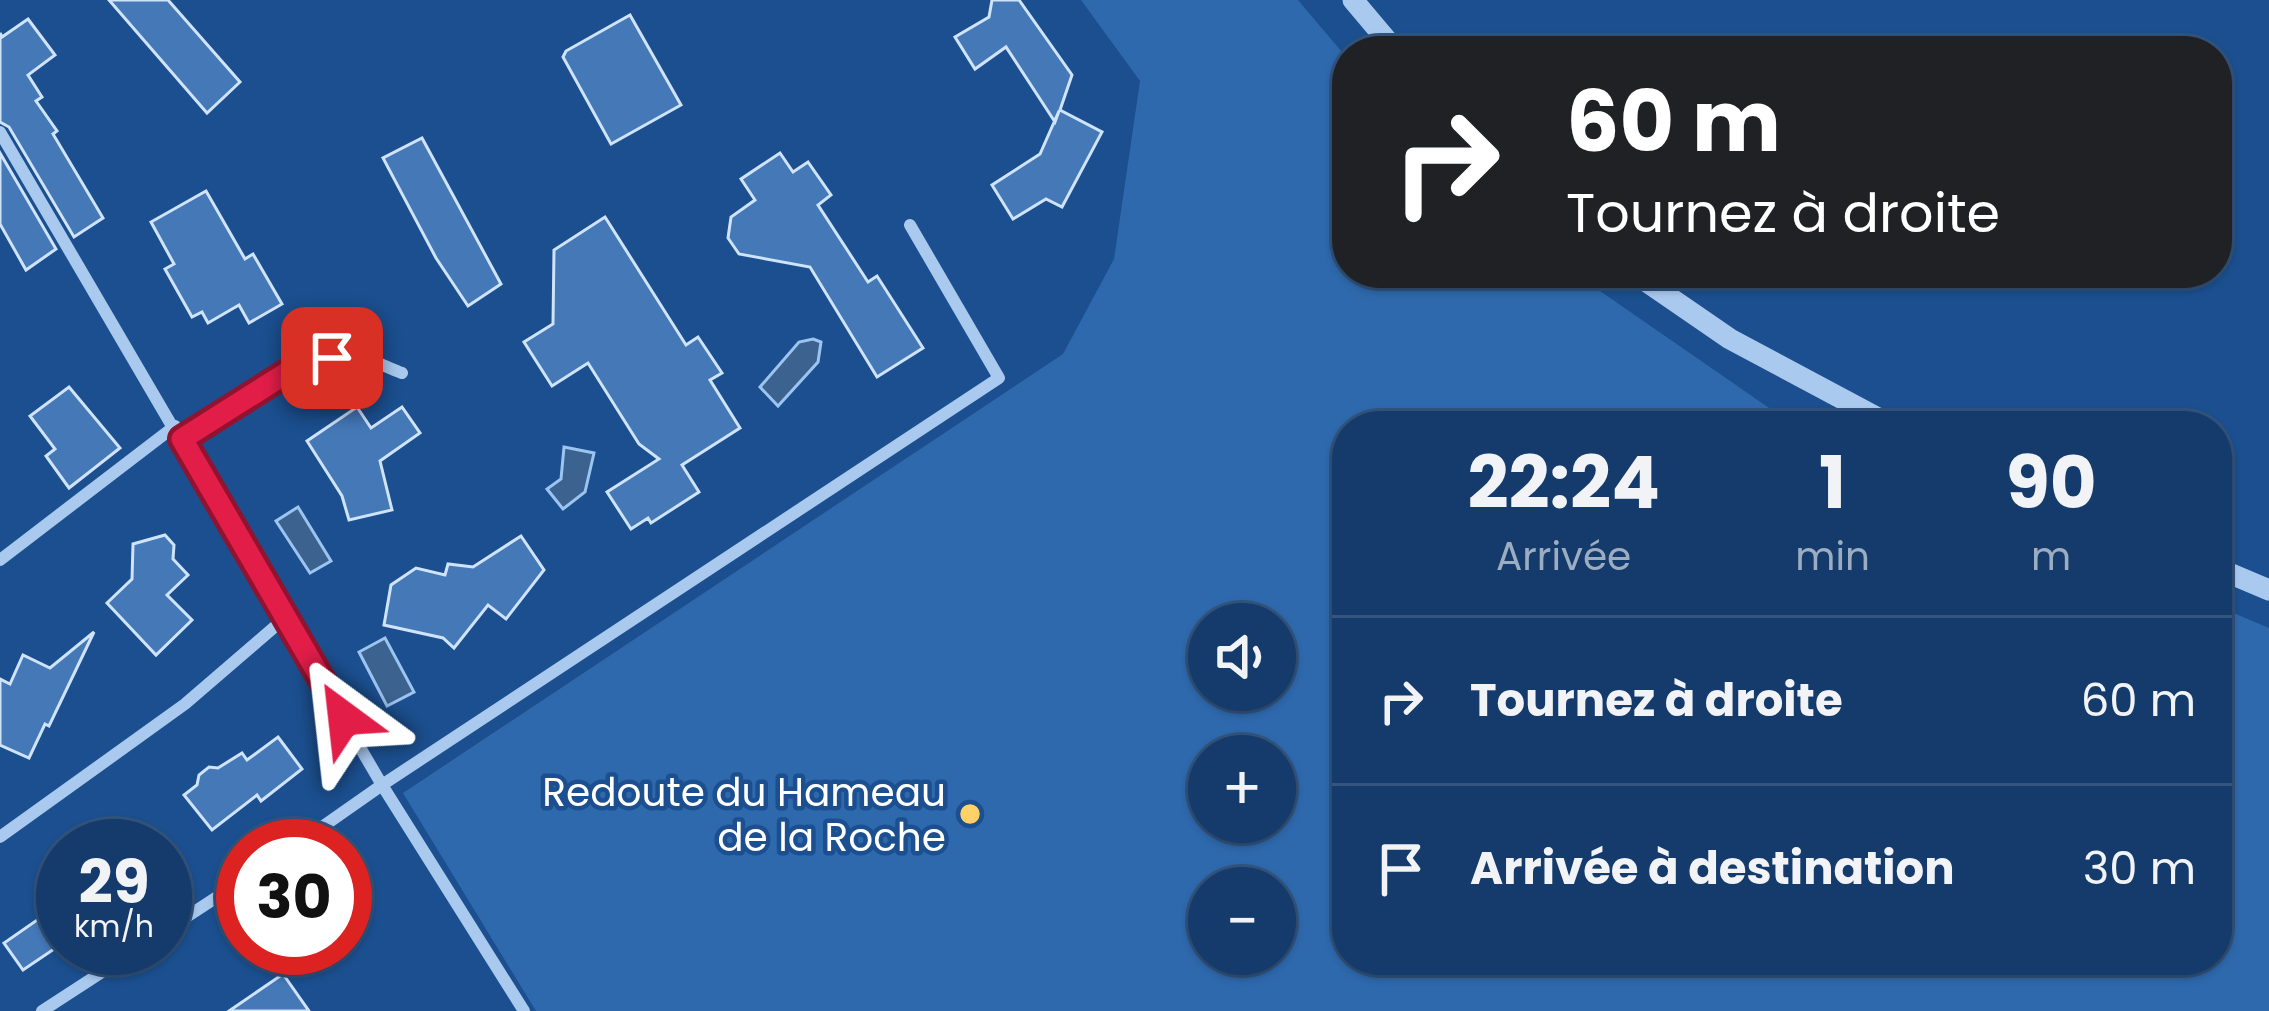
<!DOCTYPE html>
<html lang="fr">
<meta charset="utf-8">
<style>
body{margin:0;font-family:Poppins,sans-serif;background:#1d4271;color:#f1f3f6;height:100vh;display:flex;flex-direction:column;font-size:45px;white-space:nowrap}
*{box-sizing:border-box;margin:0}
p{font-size:39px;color:#9dadc1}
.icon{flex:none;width:66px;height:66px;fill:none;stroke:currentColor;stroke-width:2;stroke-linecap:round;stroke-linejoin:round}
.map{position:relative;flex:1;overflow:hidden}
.drawer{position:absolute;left:1332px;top:411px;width:900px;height:564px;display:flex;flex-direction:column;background:#143b6b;border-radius:48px;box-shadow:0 3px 9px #0004,0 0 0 3px #33557e}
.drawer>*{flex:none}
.banner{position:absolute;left:1332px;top:36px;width:900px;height:252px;border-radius:48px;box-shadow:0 3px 9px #0004,0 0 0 3px #33557e;background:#202124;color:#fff;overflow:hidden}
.buttons{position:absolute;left:1188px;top:603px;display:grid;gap:24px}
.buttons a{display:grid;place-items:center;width:108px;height:108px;border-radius:50%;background:#143b6b;box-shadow:0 3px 9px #0004,0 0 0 3px #33557e;font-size:60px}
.speed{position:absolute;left:36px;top:819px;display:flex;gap:24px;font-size:60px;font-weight:700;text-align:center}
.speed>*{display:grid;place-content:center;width:156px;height:156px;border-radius:50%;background:#143b6b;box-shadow:0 3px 9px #0004,0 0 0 3px #33557e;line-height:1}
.speed small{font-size:30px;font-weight:400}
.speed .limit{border:18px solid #d22;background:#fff;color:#111}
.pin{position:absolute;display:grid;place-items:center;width:102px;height:102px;color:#fff;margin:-51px;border-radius:24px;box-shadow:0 6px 18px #0006}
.me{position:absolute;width:132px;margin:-66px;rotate:330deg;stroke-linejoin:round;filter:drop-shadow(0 0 9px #0008)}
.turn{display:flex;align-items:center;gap:42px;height:252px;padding:0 36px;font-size:54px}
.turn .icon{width:156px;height:156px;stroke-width:2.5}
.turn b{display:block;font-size:84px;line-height:102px}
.eta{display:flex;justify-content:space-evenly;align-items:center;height:204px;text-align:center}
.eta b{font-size:72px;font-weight:700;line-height:84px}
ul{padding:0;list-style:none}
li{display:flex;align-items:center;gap:36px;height:168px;padding:0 36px;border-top:3px solid #33557e}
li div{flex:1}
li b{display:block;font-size:45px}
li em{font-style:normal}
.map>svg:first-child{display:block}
</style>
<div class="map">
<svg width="2269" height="1011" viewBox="0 0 2269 1011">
<rect width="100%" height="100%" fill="#1b4f8f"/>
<path fill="#2e69ad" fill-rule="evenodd" d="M 1081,0 L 1298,0 L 1347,58 L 1347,273 L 1574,273 L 1795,426 L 1347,426 L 1347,960 L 2217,960 L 2217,606 L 2269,628 L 2269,1011 L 536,1011 L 403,793 L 1063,354 L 1114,259 L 1140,81 ZM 1209,624 L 1275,624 L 1275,690 L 1209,690 ZM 1209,756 L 1275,756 L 1275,822 L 1209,822 ZM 1209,888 L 1275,888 L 1275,954 L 1209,954 Z"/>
<g fill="#3c6290" stroke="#9cc4f0" stroke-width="3">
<path d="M 813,339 L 821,342 L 818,362 L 778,406 L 760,387 L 799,342 Z"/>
<path d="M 564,447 L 594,453 L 585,492 L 563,509 L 547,489 L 561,479 Z"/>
<path d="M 298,507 L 331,561 L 310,573 L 276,521 Z"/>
<path d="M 385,638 L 414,692 L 387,706 L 359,652 Z"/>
</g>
<g fill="#4478b7" stroke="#cfe3fa" stroke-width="3">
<path d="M 109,0 L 168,0 L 240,82 L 207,113 Z"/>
<path d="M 992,0 L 1019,0 L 1072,75 L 1060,110 L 1102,132 L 1062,207 L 1046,199 L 1013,219 L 992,185 L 1040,154 L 1059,111 L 1055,122 L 1006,47 L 975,69 L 955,37 L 989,17 Z"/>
<path d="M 630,15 L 681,105 L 611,144 L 563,57 L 566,51 Z"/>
<path d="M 28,19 L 55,55 L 28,75 L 42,97 L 36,101 L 57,131 L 53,134 L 103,218 L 74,237 L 9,127 L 0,122 L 0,33 L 2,37 Z"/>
<path d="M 422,138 L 501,284 L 468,306 L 436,258 L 383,158 Z"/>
<path d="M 0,153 L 56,249 L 26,270 L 0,224 Z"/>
<path d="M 780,153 L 793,172 L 808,162 L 831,195 L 818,205 L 868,282 L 877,276 L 923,348 L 877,377 L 810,267 L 739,254 L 728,238 L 731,217 L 755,200 L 741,179 Z"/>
<path d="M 206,191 L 245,259 L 253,254 L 282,304 L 249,323 L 239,305 L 208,323 L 202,312 L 192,317 L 165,269 L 174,264 L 151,222 Z"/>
<path d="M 605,217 L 686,345 L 698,337 L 722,373 L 710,380 L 740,428 L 682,465 L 699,492 L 651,523 L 648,518 L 631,529 L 607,492 L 659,459 L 639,444 L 588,363 L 552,386 L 524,342 L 553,324 L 554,250 Z"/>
<path d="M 69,387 L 120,448 L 69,488 L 46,456 L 55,449 L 30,416 Z"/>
<path d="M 357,407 L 371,428 L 402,407 L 420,433 L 380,461 L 392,510 L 349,520 L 342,496 L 307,441 Z"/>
<path d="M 165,535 L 174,545 L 173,559 L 188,575 L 167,595 L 192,620 L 156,655 L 107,603 L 132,579 L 133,544 Z"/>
<path d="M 521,536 L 544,570 L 506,619 L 488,605 L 454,648 L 443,638 L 384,625 L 391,585 L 416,568 L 445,575 L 448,564 L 473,567 Z"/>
<path d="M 94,632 L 49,726 L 45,724 L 29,758 L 0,745 L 0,679 L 10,684 L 23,655 L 50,668 Z"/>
<path d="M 278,737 L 302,769 L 261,801 L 257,795 L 212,830 L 184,795 L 197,785 L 199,775 L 209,767 L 218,768 L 242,753 L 247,760 Z"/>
<path d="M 63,902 L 63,943 L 23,970 L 4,943 Z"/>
<path d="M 283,974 L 309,1011 L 229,1011 Z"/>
</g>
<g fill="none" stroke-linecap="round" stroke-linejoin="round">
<g stroke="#a9c9ee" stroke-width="12">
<path d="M 0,132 L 382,785 L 295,846"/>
<path d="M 182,439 C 236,405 298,347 367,360 C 378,362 391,369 402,373"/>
<path d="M 0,560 L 175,426"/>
<path d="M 0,837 L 185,704 L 286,617"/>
<path d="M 165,931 L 243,880"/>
<path d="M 42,1011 L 139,948"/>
<path d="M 524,1011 L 382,785 L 999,378 L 910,225"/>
</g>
<g stroke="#a9c9ee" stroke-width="21">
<path d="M 1353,0 L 1396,51"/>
<path d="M 1634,273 L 1730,339 L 1893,426"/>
<path d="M 2217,568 L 2269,590"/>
</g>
</g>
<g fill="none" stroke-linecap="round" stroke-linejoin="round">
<defs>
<path id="route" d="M 332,358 L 299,365 L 182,439 L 344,718"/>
</defs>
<use href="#route" stroke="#92132f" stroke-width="30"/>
<use href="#route" stroke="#e11d48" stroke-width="21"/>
</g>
<circle fill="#ffd166" stroke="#1b4f8f" stroke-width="4.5" cx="970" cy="814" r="12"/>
<g text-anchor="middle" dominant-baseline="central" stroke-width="9" stroke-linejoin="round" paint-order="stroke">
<g font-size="39" fill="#fff" stroke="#1b4f8f" text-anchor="end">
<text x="946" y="792">Redoute du Hameau<tspan x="946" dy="45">de la Roche</tspan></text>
</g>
</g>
</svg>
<div class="buttons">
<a><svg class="icon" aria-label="sound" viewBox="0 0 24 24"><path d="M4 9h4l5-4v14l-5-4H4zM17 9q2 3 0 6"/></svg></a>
<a>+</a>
<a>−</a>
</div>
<div class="speed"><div>29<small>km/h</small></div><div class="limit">30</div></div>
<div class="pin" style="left:332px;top:358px;background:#d93025"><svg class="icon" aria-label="arrive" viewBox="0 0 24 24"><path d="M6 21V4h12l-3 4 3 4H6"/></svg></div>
<svg class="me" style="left:344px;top:718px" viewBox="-20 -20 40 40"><path d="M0-17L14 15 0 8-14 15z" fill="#e11d48" stroke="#fff" stroke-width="4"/></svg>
<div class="banner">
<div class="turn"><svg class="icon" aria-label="right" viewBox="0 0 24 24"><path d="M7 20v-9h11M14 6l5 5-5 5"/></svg><div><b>60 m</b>Tournez à droite</div></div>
</div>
<section class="drawer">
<div class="eta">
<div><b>22:24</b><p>Arrivée</p></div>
<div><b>1</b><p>min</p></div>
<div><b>90</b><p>m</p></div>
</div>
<ul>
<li><svg class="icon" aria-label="right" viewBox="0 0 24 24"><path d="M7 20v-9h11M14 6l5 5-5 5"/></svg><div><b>Tournez à droite</b></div><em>60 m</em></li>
<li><svg class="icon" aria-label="arrive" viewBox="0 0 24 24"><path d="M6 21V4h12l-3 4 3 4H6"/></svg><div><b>Arrivée à destination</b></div><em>30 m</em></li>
</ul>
</section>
</div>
